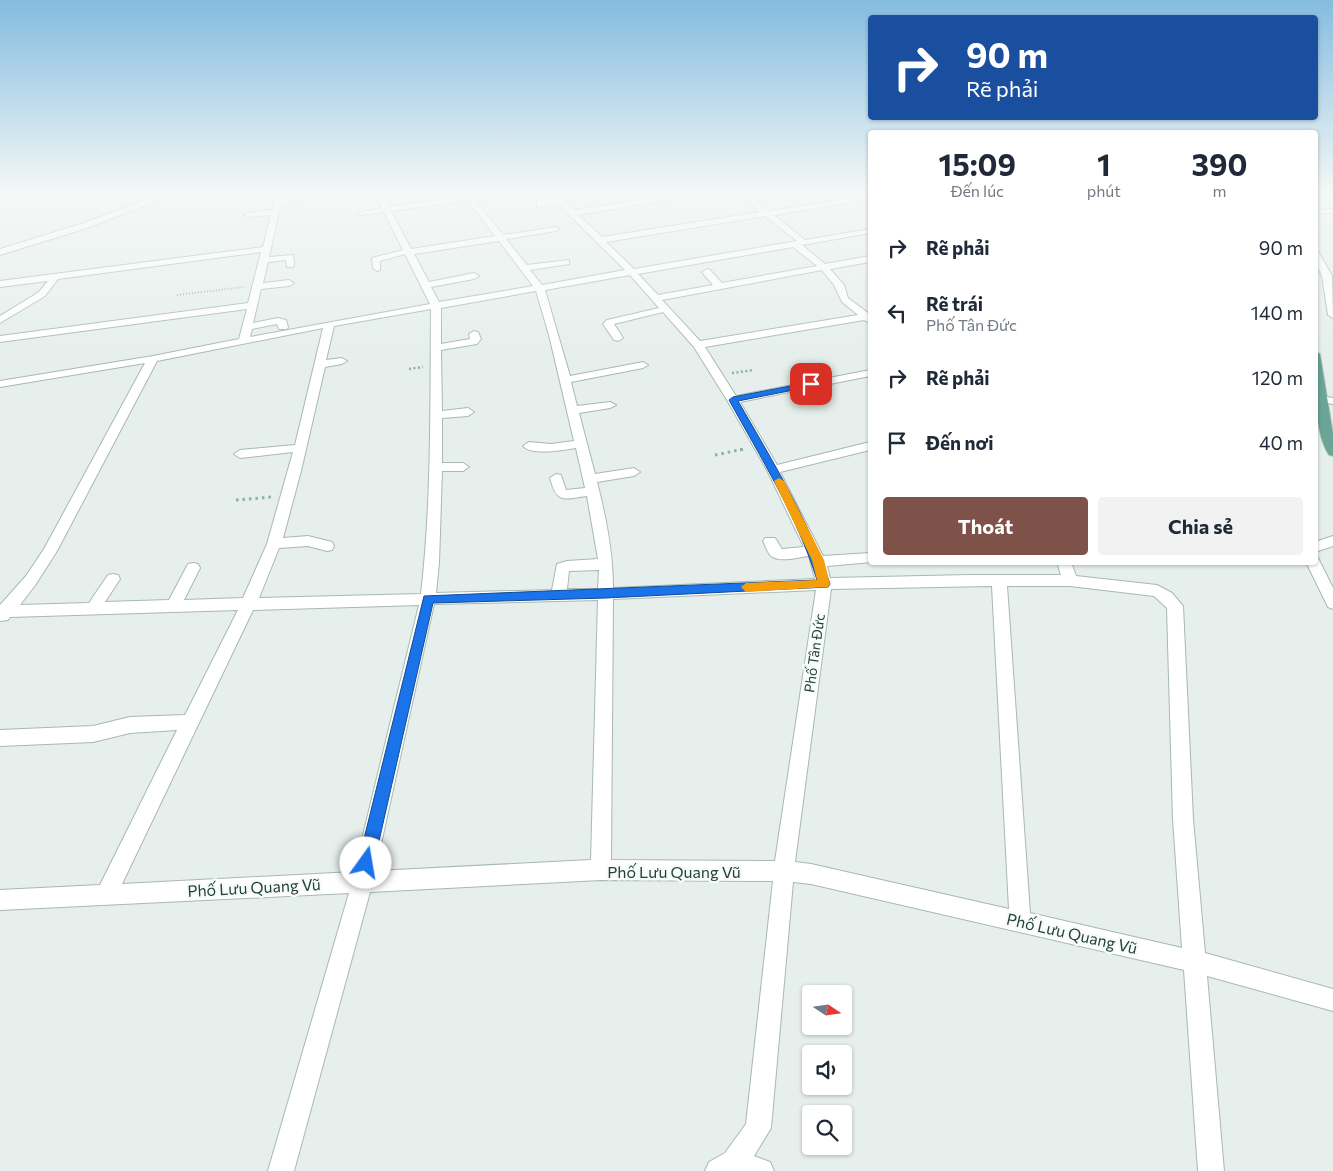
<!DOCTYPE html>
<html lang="vi">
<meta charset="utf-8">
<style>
body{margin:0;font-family:Commissioner,sans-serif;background:#f2f2f3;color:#1f2937;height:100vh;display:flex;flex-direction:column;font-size:19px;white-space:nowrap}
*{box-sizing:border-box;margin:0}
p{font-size:16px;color:#747a83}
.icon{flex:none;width:28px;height:28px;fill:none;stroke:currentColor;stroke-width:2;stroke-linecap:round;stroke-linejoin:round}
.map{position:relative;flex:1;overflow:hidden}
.sheet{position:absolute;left:868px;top:130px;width:450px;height:435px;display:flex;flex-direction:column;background:#fff;border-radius:5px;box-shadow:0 1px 4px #0004}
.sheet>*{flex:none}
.hud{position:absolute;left:868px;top:15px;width:450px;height:105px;border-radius:5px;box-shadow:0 1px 4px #0004;background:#1a4fa0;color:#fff;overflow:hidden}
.needle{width:32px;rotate:103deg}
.controls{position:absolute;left:802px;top:985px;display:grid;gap:10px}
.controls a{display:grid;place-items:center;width:50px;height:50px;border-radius:5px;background:#fff;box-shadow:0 1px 4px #0004;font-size:25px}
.pin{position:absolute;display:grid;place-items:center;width:42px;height:42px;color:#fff;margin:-21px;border-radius:10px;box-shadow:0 2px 8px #0006}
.me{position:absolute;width:55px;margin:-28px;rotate:13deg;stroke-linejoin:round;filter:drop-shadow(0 0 4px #0008)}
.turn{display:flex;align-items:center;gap:18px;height:105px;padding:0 15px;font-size:22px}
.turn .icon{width:65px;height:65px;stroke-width:2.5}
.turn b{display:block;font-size:35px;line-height:42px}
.eta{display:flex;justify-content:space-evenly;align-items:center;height:85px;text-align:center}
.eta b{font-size:30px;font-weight:700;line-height:35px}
.primary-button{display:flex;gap:10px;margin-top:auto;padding:10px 15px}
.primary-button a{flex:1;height:58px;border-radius:5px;background:#7f5249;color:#fff;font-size:20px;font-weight:700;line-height:58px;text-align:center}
.primary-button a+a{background:#f2f2f3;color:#1f2937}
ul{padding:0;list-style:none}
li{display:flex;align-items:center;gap:15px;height:65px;padding:0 15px}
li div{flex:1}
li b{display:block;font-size:19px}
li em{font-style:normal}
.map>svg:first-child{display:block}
</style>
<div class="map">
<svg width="1333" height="1171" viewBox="0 0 1333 1171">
<rect width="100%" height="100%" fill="#e6efeb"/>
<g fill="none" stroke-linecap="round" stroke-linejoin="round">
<defs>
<g id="minor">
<path d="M 164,193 L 176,193 L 90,227 L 0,255 L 0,249 L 84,223 Z"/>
<path d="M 276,193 L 284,193 L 282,199 L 297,198 L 301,200 L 281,204 L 269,257 L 293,255 L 294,265 L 293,267 L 287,267 L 286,260 L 268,262 L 263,283 L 289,280 L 294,283 L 289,286 L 261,289 L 253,323 L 278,318 L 286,320 L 288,327 L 287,329 L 279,329 L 277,324 L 252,329 L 250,337 L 430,304 L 405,254 L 380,261 L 380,270 L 377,271 L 373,268 L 372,258 L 403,250 L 384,212 L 362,215 L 358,213 L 382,208 L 374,193 L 382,193 L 389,207 L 488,193 L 510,193 L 475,200 L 503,235 L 556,227 L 560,229 L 556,231 L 506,239 L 527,265 L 569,260 L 569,264 L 530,270 L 542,285 L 625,270 L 557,203 L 537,208 L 537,201 L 553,199 L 548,193 L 557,193 L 574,210 L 688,193 L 708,193 L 578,215 L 602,237 L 760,212 L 737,193 L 746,193 L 769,211 L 870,195 L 870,199 L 774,215 L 805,240 L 870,229 L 870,233 L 802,245 L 825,264 L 870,256 L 870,262 L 830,269 L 844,285 L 848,298 L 868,313 L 870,313 L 870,323 L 864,320 L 705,347 L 736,396 L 870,370 L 870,376 L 740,402 L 777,465 L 870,442 L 870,450 L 780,472 L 823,556 L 870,553 L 870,562 L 872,562 L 827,566 L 830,578 L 970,575 L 1061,575 L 1057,562 L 1071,562 L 1076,576 L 1157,585 L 1172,593 L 1183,606 L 1193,819 L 1205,953 L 1333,989 L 1333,1011 L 1207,976 L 1224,1171 L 1198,1171 L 1184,970 L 811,884 L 793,882 L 771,1128 L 754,1156 L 770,1162 L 774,1171 L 705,1171 L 709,1162 L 725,1153 L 746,1124 L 773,881 L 601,880 L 370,892 L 294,1171 L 268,1171 L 349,893 L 0,910 L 0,890 L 100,885 L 177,730 L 130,733 L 93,742 L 0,746 L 0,730 L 93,726 L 130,717 L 185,715 L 238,610 L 10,617 L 8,620 L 0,621 L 0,605 L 26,576 L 44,549 L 145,363 L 0,387 L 0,381 L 153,356 L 239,339 L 247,309 L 0,342 L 0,336 L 248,303 L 261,252 L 58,279 L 45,296 L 0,323 L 0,316 L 39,292 L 48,281 L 0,287 L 0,281 L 263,247 L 271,215 L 248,217 L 244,215 L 248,213 L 272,210 ZM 468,201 L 495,236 L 411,249 L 391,211 ZM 765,216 L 797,241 L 634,269 L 606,242 ZM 499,241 L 533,286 L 439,302 L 431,287 L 474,279 L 479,276 L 474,273 L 429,282 L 414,254 ZM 793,247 L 817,266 L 722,283 L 710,270 L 707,269 L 702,272 L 713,285 L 658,295 L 638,274 ZM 822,270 L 834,285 L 842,302 L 858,315 L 700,341 L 662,300 ZM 630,275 L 659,308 L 607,320 L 603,324 L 614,340 L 618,341 L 623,338 L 614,324 L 663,312 L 694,347 L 727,400 L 767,470 L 804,547 L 782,549 L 775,538 L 765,538 L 763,541 C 765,545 768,553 771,556 C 780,563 798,557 809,556 L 815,579 L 613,588 C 613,552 606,517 597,482 L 634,476 L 640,472 L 634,468 L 595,474 L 579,413 L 610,408 L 616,405 L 610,402 L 577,406 L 571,382 L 643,368 L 648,365 L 643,362 L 570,376 L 545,290 ZM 536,291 L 549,335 L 574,441 L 551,444 L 529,442 L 523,446 C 532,456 563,450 576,448 L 585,488 L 566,490 L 561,475 L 556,474 L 550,478 C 557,504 563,499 587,496 L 598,559 L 567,561 L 557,564 L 552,590 L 436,593 L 439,563 L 442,471 L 463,471 L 469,467 L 463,463 L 442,463 L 442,418 L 468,416 L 474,412 L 468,408 L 442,411 L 441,350 L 477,344 L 481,339 L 478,332 L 474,331 L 469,334 L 470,339 L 441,344 L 441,308 ZM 431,309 C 430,404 432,499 421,594 L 259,598 L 279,548 L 308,546 L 327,551 L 332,550 L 334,546 L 332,542 L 308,536 L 283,538 L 301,471 L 325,367 L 342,364 L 347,361 L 342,358 L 326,360 L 334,326 ZM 323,328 L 295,445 L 240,450 L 234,454 L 240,458 L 293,452 L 267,544 L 243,598 L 184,600 L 200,568 L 198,564 L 193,563 L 188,564 L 169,600 L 105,602 L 120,579 L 118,575 L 113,574 L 108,575 L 89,603 L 20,605 L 36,584 L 57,551 L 157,361 ZM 599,570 L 598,589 L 567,589 L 569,571 ZM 992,586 L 1009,909 L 811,864 L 795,862 L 831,589 ZM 1007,586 L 1070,586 L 1154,596 L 1167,608 L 1173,819 L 1182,948 L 1030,913 ZM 816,590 L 775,861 L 611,860 L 613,599 ZM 598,600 L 591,860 L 375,871 L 434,604 ZM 419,605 L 354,872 L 122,884 L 253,610 Z"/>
<path d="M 1333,209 L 1333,213 L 1315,214 L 1315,210 Z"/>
<path d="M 1315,250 L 1319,253 L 1332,276 L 1333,318 L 1328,315 L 1322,276 L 1315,261 Z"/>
<path d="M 1322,396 L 1333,398 L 1333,404 L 1318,401 L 1316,399 L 1318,397 Z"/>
<path d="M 1333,536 L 1333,546 L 1315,552 L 1315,542 Z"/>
<path d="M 1315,557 L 1318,558 L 1333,588 L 1333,609 L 1328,607 L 1306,562 L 1315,562 Z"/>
</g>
<path id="major" d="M 1315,351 L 1320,354 L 1333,434 L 1333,456 L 1329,455 C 1313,431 1315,379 1315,351 Z"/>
</defs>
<use href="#minor" stroke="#a8b8b2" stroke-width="2"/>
<use href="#major" stroke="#c2cac8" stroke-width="2"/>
<path stroke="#86b3a5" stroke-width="2" stroke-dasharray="1 2" stroke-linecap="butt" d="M 177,295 L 243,287"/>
<g stroke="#86b3a5" stroke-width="2.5" stroke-dasharray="2 2.5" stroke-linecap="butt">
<path d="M 409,369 L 423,367"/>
<path d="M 732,373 L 754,370"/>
<path d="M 740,450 L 744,449"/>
</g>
<g stroke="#86b3a5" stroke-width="3" stroke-dasharray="2.5 4" stroke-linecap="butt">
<path d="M 715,455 L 744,449"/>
<path d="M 236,500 L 272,497"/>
</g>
<use href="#minor" fill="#fff" fill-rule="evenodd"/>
<use href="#major" fill="#6aa596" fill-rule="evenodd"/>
</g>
<linearGradient id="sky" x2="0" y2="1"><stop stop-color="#84bce0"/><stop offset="0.54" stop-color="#f4f8f6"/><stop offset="1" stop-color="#f4f8f6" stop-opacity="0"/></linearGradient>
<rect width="1333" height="357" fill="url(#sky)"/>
<path fill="#1a73e8" stroke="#114b97" d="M 811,382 L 815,384 L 814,386 L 738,401 C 772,460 808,519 830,584 L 828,587 L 606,598 L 433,603 L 374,863 L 371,868 L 366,871 L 361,868 L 358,863 L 424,596 L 817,580 C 797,516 761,458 729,400 L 733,397 Z"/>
<path fill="#f59e0b" d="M 779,478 L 784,481 L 824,560 L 830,584 L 828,587 L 746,592 L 741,587 L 746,583 L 817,580 L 812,560 L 774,481 Z"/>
<g text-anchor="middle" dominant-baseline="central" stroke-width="5" stroke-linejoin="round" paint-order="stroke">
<g font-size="14" fill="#24423a" stroke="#f7fbf9">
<text transform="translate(814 653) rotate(-82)">Phố Tân Đức</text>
</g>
<g font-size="16" fill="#24423a" stroke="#f7fbf9">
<text x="674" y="871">Phố Lưu Quang Vũ</text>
<text transform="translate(254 887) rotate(-3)">Phố Lưu Quang Vũ</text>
<text transform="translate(1072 933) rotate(13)">Phố Lưu Quang Vũ</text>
</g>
</g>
</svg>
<div class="controls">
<a><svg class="needle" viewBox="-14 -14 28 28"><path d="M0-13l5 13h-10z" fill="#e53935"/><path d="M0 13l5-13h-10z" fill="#747a83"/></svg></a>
<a><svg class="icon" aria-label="sound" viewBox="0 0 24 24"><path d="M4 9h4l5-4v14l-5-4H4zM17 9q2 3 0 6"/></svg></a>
<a><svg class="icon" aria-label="search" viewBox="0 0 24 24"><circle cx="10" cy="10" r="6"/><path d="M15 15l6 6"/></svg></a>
</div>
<div class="pin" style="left:811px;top:384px;background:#d93025"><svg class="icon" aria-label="arrive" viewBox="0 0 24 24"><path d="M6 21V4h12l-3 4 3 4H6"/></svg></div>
<svg class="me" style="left:366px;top:863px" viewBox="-20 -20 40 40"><circle r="19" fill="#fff"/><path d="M0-13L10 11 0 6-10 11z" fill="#1a73e8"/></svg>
<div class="hud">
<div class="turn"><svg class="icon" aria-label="right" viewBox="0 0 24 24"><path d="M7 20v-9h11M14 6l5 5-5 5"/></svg><div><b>90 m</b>Rẽ phải</div></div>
</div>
<section class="sheet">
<div class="eta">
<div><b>15:09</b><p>Đến lúc</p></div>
<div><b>1</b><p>phút</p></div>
<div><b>390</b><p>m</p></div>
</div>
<ul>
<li><svg class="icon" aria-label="right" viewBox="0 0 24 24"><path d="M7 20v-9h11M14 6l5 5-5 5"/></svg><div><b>Rẽ phải</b></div><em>90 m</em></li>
<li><svg class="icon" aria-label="left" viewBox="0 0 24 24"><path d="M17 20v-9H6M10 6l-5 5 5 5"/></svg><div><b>Rẽ trái</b><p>Phố Tân Đức</p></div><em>140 m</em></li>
<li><svg class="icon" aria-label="right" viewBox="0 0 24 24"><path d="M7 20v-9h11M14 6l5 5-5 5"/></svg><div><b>Rẽ phải</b></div><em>120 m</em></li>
<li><svg class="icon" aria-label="arrive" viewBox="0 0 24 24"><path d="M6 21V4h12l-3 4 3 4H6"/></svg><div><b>Đến nơi</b></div><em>40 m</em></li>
</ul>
<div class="primary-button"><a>Thoát</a><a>Chia sẻ</a></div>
</section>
</div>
